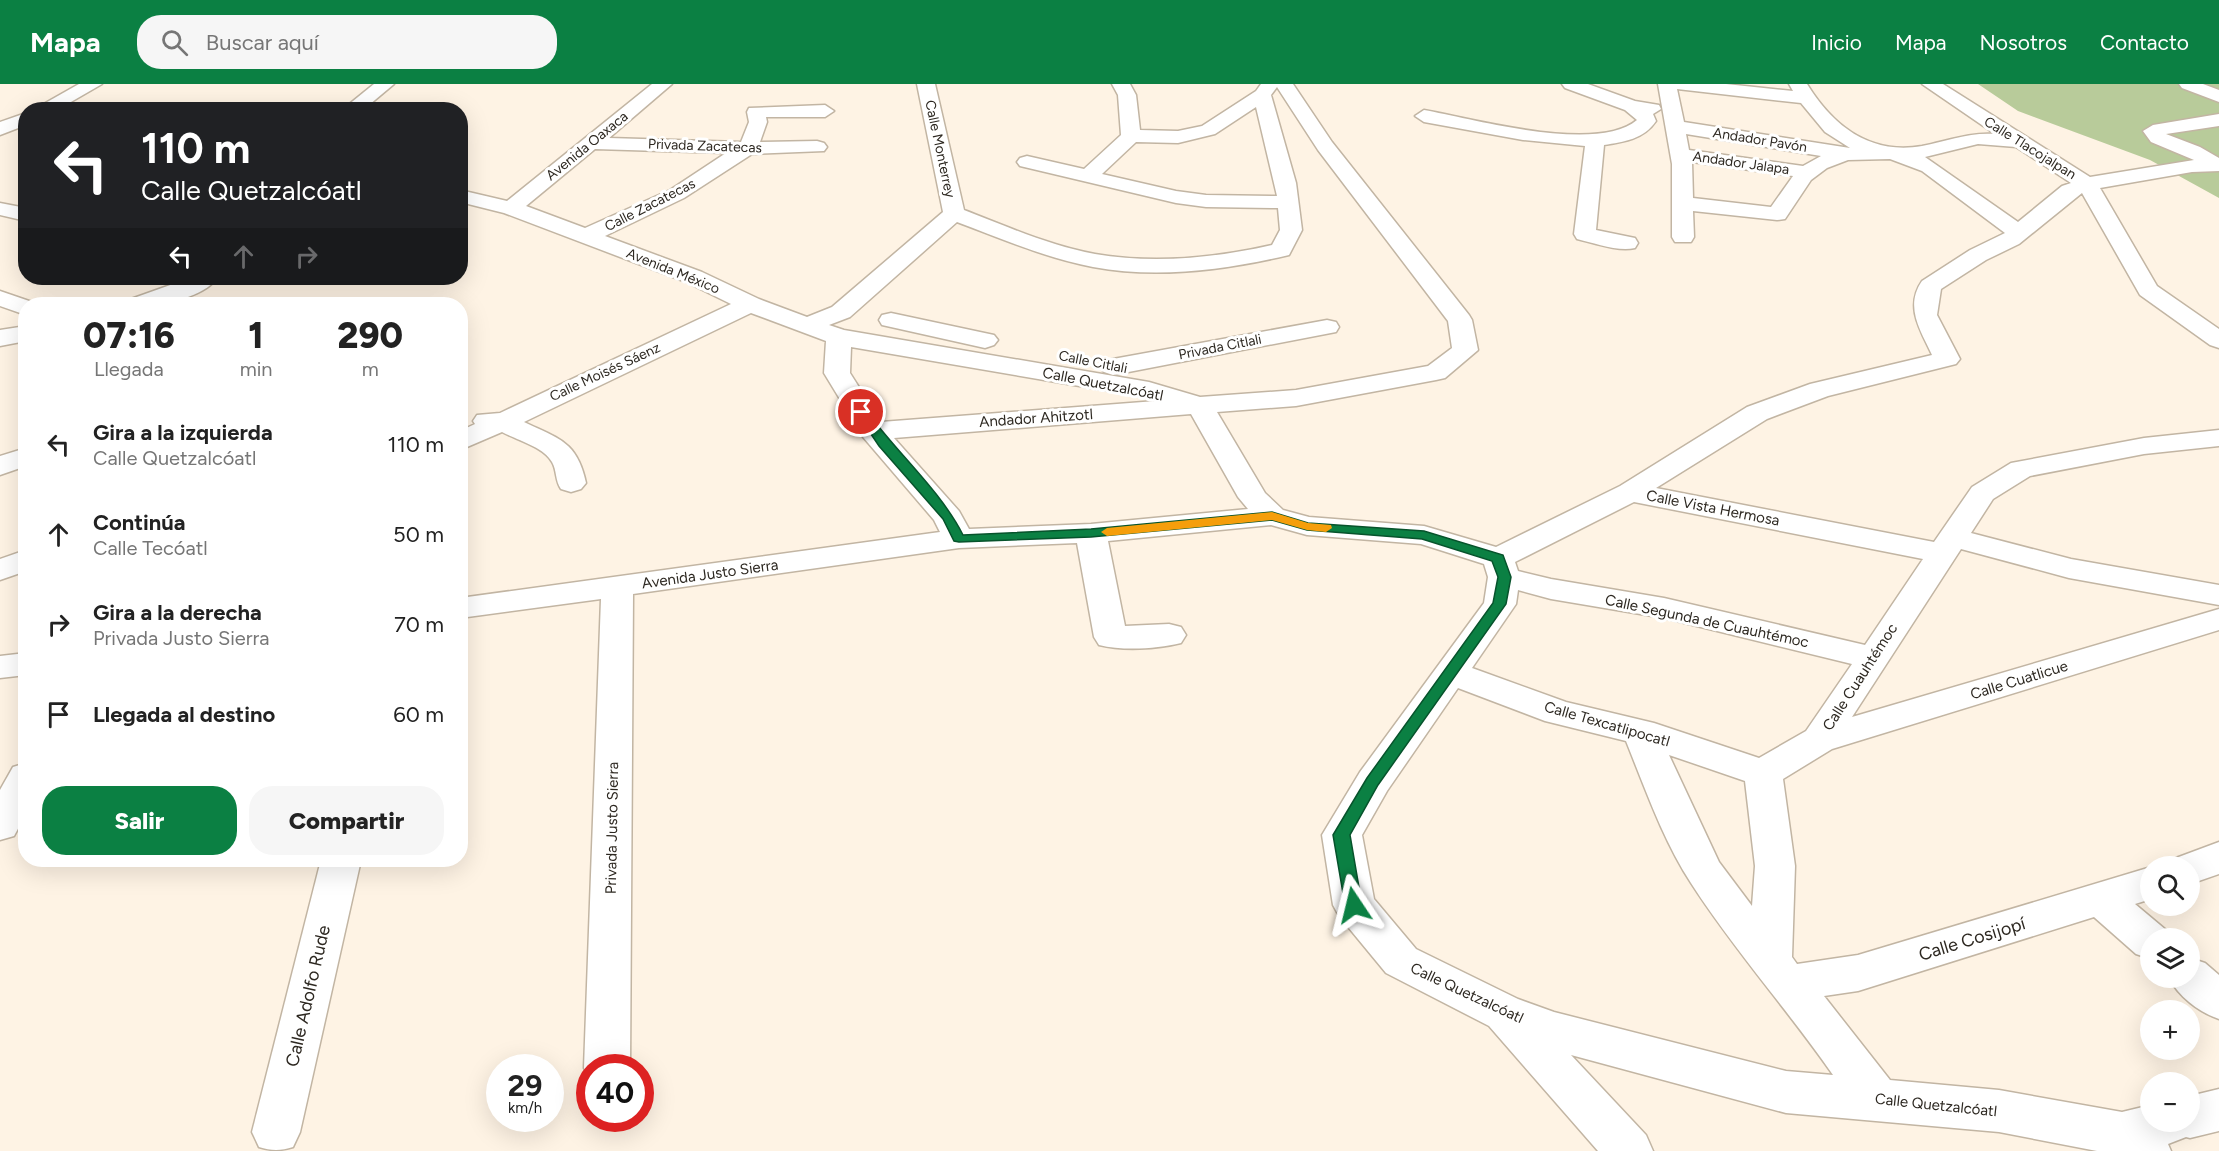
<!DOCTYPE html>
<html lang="es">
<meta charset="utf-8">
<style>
body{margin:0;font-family:Figtree,sans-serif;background:#f6f6f6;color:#222;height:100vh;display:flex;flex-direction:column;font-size:22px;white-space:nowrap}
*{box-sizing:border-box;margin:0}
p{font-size:20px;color:#767676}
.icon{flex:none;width:33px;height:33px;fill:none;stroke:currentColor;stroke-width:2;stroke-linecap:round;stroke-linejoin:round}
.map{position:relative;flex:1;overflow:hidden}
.side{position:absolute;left:18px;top:213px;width:450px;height:570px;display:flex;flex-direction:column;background:#fff;border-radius:24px;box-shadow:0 6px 24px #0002}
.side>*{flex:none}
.top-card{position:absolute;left:18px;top:18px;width:450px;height:183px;border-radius:24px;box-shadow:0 6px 24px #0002;background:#202124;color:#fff;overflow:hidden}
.controls{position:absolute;left:2140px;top:772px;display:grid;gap:12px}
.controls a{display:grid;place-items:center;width:60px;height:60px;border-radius:50%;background:#fff;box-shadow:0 6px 24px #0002;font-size:30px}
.speed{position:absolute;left:486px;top:970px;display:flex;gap:12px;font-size:30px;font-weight:700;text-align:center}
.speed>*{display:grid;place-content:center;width:78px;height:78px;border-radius:50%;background:#fff;box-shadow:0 6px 24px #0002;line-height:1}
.speed small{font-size:15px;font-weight:400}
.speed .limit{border:9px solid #d22;background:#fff;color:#111}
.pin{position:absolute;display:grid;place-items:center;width:51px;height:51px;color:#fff;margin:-26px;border:3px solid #fff;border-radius:50%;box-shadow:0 2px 6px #0007}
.me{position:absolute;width:66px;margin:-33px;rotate:350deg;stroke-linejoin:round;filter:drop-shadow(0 0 4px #0008)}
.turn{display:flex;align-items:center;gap:21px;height:126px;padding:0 24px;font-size:27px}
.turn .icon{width:78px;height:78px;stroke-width:2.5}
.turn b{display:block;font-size:42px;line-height:51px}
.lanes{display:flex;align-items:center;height:57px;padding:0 24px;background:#0003;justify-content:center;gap:30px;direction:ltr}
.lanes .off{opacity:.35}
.eta{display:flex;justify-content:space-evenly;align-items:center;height:102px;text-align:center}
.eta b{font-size:36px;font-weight:800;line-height:42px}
.primary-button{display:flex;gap:12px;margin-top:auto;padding:12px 24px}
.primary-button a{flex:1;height:69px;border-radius:24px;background:#0b8043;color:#fff;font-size:24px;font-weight:800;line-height:69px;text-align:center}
.primary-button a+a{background:#f6f6f6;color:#222}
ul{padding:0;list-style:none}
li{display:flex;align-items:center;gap:18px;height:90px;padding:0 24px}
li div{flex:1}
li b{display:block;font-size:22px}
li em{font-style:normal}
header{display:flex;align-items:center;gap:36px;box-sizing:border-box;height:84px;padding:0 30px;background:#0b8043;color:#fff}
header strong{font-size:28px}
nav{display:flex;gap:33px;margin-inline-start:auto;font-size:21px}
.search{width:420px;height:54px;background:#f6f6f6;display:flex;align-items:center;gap:15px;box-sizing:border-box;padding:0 21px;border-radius:24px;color:#767676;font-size:22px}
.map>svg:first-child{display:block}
</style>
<header>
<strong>Mapa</strong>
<div class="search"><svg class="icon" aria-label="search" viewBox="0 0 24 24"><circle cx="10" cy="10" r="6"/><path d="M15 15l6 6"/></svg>Buscar aquí</div>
<nav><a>Inicio</a><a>Mapa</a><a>Nosotros</a><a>Contacto</a></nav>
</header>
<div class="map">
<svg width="2219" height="1067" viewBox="0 0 2219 1067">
<rect width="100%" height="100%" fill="#fef3e4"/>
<path fill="#b8cb9a" d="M 1978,0 L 2219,0 L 2219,114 L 2150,76 L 2018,27 Z"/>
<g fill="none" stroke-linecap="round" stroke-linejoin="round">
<defs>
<g id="minor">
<path d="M 79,0 L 102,0 L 57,26 L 33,26 Z"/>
<path d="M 374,0 L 394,0 L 363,26 L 342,26 Z"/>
<path d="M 652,0 L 672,0 L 609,54 L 741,58 L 749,38 L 747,28 L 749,24 L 825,21 L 834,27 L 825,33 L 766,33 L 767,38 L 760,58 L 817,57 L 824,59 L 827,63 L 824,67 L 752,70 L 684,114 L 605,152 L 702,188 L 759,215 L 807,233 L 832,223 L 943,128 L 917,0 L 935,0 L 964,126 C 1006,142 1050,162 1095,170 C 1153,180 1215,174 1272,161 L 1280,146 L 1278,124 L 1206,123 L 1176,119 L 1020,82 L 1017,78 L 1020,74 L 1027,72 L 1084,85 L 1121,51 L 1118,11 L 1112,0 L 1130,0 L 1136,11 L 1140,46 L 1178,47 L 1202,42 L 1256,7 L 1261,0 L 1293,0 L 1332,58 L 1469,231 L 1472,236 L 1478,266 L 1445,294 L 1436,296 L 1296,322 L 1217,328 L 1265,409 L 1283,426 L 1309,433 L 1424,442 L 1496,463 L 1620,402 L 1747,323 L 1810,300 L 1932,271 C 1921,247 1904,223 1922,197 L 1970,166 L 2005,149 L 1922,87 L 1890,75 L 1848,76 L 1827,84 L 1811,96 L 1785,135 L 1777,136 L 1693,127 L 1694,153 L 1691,158 L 1675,158 L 1672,153 L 1672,80 L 1658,0 L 1726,0 L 1793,7 L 1789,0 L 1807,0 C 1833,42 1870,71 1922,62 C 1947,57 1970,48 1995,50 L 1922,0 L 1943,0 L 2090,93 L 2194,76 L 2151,58 L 2143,47 L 2153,41 L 2219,30 L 2219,42 L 2166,50 L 2200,63 L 2219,74 L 2219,87 L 2192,88 L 2100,104 L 2157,202 L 2219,245 L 2219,264 L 2210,261 L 2140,211 L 2082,109 L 2019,160 L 1986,176 L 1941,205 L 1937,231 L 1960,275 L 1956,280 L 1828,312 L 1767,335 L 1656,404 L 1934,458 L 1972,403 L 2011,379 L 2144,354 L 2219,346 L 2219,362 L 2144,370 L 2030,392 L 1993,415 L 1971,449 L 2071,475 L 2219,501 L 2219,521 L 2069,494 L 1961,465 L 1852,633 L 2219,525 L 2219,546 L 1832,665 L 1783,695 L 1795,782 L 1792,873 L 1797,880 L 1858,871 L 2151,783 L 2151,815 L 2135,820 L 2166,846 L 2171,855 L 2151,855 L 2151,875 L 2136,870 L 2094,833 L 1858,907 L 1824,912 L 1890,996 L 1999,1006 L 2122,1028 L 2151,1021 L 2151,1038 L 2190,1038 L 2190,1012 L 2219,1005 L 2219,1047 L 2190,1054 L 2186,1053 L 2168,1060 L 2171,1067 L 2097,1067 L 1999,1048 L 1786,1029 L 1571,971 L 1646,1051 L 1653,1067 L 1598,1067 L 1489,942 L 1386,889 L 1339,832 L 1333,821 L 1322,751 L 1360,688 L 1484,519 L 1488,493 L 1484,480 L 1421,460 L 1307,451 L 1271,441 L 1108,457 L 1125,542 L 1169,540 L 1181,543 L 1186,551 L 1181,559 C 1157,565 1123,567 1099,561 L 1094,553 L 1077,459 L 959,464 L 633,510 L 630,984 L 590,984 L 590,995 L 584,984 L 601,515 L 460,534 L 460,514 L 940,448 L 934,436 L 863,353 L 824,289 L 826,257 L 751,229 L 524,338 C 559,355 577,357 586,399 L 581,405 L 571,408 L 561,405 C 555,397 557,386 552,378 C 544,363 517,356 502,348 L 460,366 L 460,347 L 475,340 L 473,337 L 477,331 L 500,329 L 731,220 L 686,198 L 504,129 L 460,118 L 460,106 L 507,117 ZM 1277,3 L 1318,66 L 1448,237 L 1452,264 L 1428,282 L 1296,306 L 1200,313 L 1149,298 L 844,246 L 829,241 L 850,233 L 957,138 C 1002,155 1046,174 1093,183 C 1157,195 1226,186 1289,171 L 1302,146 L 1296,99 L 1271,11 ZM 1677,5 L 1801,19 L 1825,48 L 1850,64 L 1684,38 ZM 1256,23 L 1277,112 L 1206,111 L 1176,107 L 1102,90 L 1136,58 L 1178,59 L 1215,50 ZM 1686,50 L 1821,72 L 1803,82 L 1689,66 ZM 1978,60 L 2016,63 L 2071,99 L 2062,102 L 2018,138 L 1925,73 ZM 595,65 L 726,69 L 670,106 L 585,144 L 526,122 ZM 1692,78 L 1793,92 L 1771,123 L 1693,114 ZM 851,263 L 1144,313 L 1156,317 L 881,338 L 850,289 ZM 1191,330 L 1238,413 L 1248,425 L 1091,440 L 969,445 L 959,427 L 894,354 ZM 1634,418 L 1923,475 L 1865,561 L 1664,514 L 1551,495 L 1518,487 L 1515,478 ZM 1518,506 L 1551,515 L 1664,534 L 1852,580 L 1806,647 L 1759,674 L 1654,639 L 1566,618 L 1472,584 L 1516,520 ZM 1458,604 L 1545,637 L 1626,657 C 1645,704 1663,756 1691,799 C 1734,866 1788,926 1833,991 L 1786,987 L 1554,928 L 1518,915 L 1416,865 L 1374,815 L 1362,751 L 1387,707 ZM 1669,671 L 1745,697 L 1755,782 L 1752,822 L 1719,778 Z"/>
<path d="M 1562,0 L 1588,0 L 1635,17 L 1659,21 L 1661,25 L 1653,30 L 1656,37 C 1644,55 1624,58 1604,61 L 1596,146 L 1635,154 L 1638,159 L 1635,164 C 1618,168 1594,159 1577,155 L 1574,150 L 1585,62 L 1523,56 L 1424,38 L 1415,32 L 1424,26 C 1474,35 1597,70 1637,36 L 1625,26 L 1565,4 Z"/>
<path d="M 2179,0 L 2203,0 L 2219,6 L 2219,18 L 2182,4 Z"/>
<path d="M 26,29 L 26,41 L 0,51 L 0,38 Z"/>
<path d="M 0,119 L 26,124 L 26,137 L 0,131 Z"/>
<path d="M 190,194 L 217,194 C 202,216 152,223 128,220 L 131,215 Z"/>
<path d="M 0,207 L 35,219 L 36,220 L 26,220 L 26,231 L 0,222 Z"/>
<path d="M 891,229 L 994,251 L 998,256 L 994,261 L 985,264 L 882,241 L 879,236 L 882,231 Z"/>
<path d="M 1327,236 L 1336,238 L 1339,243 L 1336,248 L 1113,291 L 1104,288 L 1100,283 L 1104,278 L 1113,275 Z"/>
<path d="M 26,242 L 26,257 L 0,262 L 0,246 Z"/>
<path d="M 26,364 L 26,382 L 0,391 L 0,372 Z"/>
<path d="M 26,466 L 26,487 L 0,496 L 0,475 Z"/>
<path d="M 26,569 L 26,591 L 0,594 L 0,572 Z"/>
<path d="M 26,679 L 26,730 L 14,752 L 0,756 L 0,706 L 13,683 Z"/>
<path d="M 2219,758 L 2219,790 L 2190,800 L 2190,783 L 2171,783 L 2176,774 Z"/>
<path d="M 321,776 L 361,776 L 300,1048 L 293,1063 C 281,1067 271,1067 259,1063 L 252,1048 Z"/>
<path d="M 2190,874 L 2205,879 L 2219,891 L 2219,935 C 2199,928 2179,913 2169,894 L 2190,894 Z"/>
</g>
</defs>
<use href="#minor" stroke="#c2b5a3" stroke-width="3"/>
<use href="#minor" fill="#fff" fill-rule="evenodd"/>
</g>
<path fill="#0b8043" stroke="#07532c" stroke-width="1.5" d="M 857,325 L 865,325 C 895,367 941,407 963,451 L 1091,445 L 1272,428 L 1308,439 L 1424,447 L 1503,471 L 1511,493 L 1506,520 L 1378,701 L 1350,751 L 1362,821 L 1360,826 L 1348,826 L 1345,821 L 1333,751 L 1367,694 L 1493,519 L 1498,493 L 1492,477 L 1422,455 L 1307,446 L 1272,436 L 1091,453 L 959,458 L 954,457 L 943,435 L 879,362 L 856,328 Z"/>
<path fill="#f59e0b" d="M 1272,428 L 1308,439 L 1331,441 L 1332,444 L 1326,448 L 1307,446 L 1272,436 L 1107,452 L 1101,448 L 1107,444 Z"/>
<g text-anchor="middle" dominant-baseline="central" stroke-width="6" stroke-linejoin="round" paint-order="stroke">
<g font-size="14" fill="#2d2821" stroke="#fff">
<text transform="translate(1760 56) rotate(9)">Andador Pavón</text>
<text transform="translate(587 62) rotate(-39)">Avenida Oaxaca</text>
<text transform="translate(705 62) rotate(2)">Privada Zacatecas</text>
<text transform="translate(2030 64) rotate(32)">Calle Tlacojalpan</text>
<text transform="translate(940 65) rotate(78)">Calle Monterrey</text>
<text transform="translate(1741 79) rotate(8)">Andador Jalapa</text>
<text transform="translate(650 121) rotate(-27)">Calle Zacatecas</text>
<text transform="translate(673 187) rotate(22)">Avenida México</text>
<text transform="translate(1220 263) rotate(-11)">Privada Citlali</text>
<text transform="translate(1093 278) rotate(11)">Calle Citlali</text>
<text transform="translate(605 288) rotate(-25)">Calle Moisés Sáenz</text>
</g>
<g font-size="15" fill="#2d2821" stroke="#fff">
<text transform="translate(1103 300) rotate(11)">Calle Quetzalcóatl</text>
<text transform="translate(1036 334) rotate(-4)">Andador Ahitzotl</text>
<text transform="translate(1713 424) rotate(11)">Calle Vista Hermosa</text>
<text transform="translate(710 490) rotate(-8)">Avenida Justo Sierra</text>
<text transform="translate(1707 537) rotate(12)">Calle Segunda de Cuauhtémoc</text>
<text transform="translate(1860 593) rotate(-57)">Calle Cuauhtémoc</text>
<text transform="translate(2019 596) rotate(-17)">Calle Cuatlicue</text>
<text transform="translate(1607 640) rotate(16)">Calle Texcatlipocatl</text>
<text transform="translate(612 744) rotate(-89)">Privada Justo Sierra</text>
<text transform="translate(1467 909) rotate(25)">Calle Quetzalcóatl</text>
<text transform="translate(1936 1021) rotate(6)">Calle Quetzalcóatl</text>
</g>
<g font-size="18" fill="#2d2821" stroke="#fff">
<text transform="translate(1972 855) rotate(-17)">Calle Cosijopí</text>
<text transform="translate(308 912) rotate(-77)">Calle Adolfo Rude</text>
</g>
</g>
</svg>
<div class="controls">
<a><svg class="icon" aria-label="search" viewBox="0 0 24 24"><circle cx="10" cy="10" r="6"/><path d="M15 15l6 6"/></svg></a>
<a><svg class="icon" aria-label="layers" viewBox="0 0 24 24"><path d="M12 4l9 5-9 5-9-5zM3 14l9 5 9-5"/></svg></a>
<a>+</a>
<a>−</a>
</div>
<div class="speed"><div>29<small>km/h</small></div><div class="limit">40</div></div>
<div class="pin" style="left:861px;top:328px;background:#d93025"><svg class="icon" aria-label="arrive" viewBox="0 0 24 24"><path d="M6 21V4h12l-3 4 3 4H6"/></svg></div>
<svg class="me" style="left:1354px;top:821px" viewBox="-20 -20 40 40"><path d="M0-17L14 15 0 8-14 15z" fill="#0b8043" stroke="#fff" stroke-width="4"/></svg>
<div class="top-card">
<div class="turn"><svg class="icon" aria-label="left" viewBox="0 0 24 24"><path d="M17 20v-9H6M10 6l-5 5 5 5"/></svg><div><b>110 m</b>Calle Quetzalcóatl</div></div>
<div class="lanes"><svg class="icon" aria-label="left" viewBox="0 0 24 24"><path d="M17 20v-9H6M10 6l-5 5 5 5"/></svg><svg class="icon off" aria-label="ahead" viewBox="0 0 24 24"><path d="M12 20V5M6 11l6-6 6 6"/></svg><svg class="icon off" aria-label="right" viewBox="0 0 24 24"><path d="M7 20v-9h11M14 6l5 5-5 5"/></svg></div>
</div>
<section class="side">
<div class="eta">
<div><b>07:16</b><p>Llegada</p></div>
<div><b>1</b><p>min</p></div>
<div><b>290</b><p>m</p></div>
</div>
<ul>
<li><svg class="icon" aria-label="left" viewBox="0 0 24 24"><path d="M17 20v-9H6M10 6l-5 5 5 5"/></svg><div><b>Gira a la izquierda</b><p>Calle Quetzalcóatl</p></div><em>110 m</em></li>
<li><svg class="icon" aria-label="ahead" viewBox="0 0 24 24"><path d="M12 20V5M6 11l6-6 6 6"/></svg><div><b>Continúa</b><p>Calle Tecóatl</p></div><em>50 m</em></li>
<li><svg class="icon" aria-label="right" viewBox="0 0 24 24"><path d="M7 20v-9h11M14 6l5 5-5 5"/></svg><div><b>Gira a la derecha</b><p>Privada Justo Sierra</p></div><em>70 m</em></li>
<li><svg class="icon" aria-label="arrive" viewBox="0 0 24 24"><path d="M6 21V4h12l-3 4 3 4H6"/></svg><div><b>Llegada al destino</b></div><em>60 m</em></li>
</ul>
<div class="primary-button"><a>Salir</a><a>Compartir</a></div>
</section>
</div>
